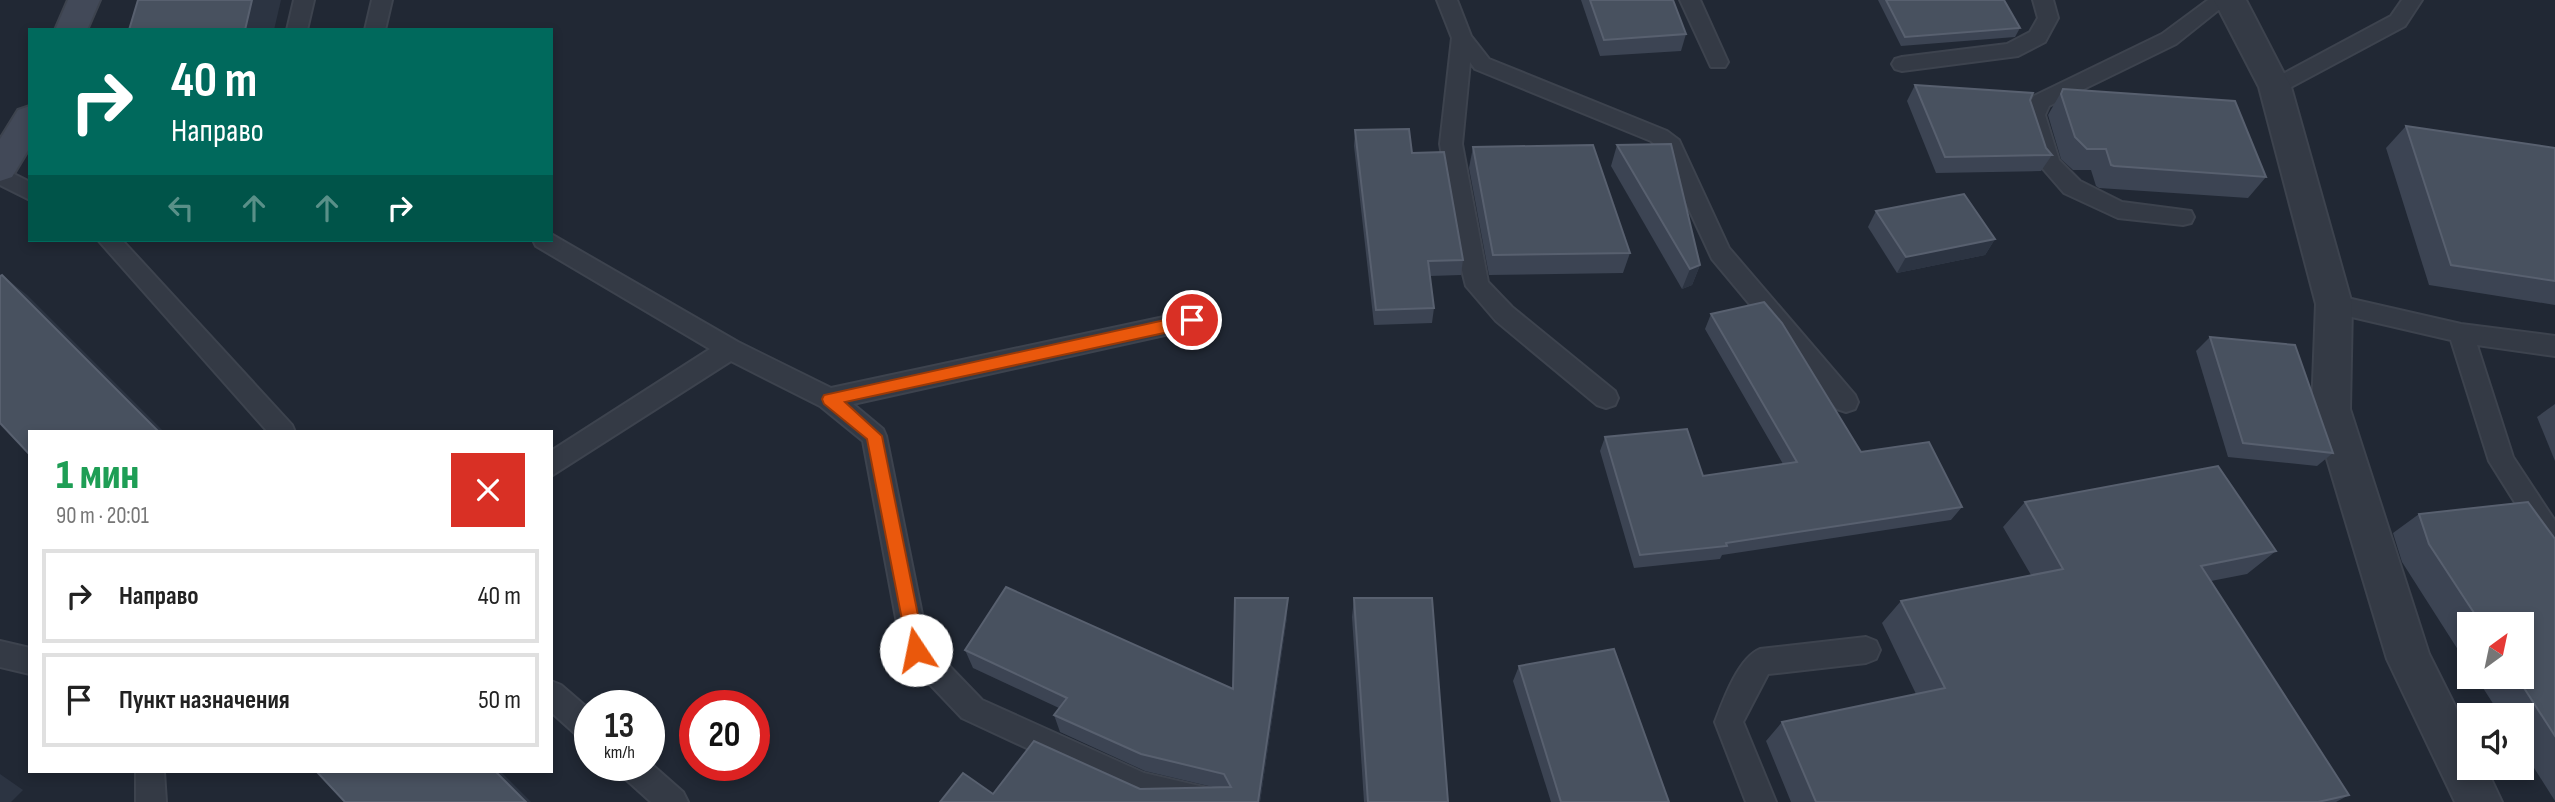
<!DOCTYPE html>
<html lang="ru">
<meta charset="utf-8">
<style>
body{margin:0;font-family:"Sofia Sans Condensed",sans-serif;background:#f6f6f6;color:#222;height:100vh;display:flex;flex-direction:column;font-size:26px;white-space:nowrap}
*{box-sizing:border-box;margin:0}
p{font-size:23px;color:#767676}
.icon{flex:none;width:38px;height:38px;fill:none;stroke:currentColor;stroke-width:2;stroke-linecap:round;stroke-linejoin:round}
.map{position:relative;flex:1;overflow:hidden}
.drawer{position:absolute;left:28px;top:430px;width:525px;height:343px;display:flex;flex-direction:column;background:#fff;border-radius:0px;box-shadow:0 4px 10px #0003}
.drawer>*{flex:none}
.guide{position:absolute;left:28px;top:28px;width:525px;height:214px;border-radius:0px;box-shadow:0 4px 10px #0003;background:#00695c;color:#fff;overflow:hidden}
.needle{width:46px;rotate:33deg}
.buttons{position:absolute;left:2457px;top:612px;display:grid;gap:14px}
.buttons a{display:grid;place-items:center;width:77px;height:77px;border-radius:0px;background:#fff;box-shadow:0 4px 10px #0003;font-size:35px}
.speed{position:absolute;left:574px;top:690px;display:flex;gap:14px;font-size:35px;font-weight:700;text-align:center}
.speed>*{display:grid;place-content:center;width:91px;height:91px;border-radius:50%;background:#fff;box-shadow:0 4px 10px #0003;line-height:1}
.speed small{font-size:18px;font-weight:400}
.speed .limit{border:10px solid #d22;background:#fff;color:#111}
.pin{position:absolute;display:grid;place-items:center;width:60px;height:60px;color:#fff;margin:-30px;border:4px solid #fff;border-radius:50%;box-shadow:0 2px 7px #0007}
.me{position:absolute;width:77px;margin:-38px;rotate:349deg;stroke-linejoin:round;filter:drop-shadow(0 0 5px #0008)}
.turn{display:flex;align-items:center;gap:24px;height:147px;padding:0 28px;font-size:32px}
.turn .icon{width:91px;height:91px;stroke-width:2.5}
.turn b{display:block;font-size:49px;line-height:60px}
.lanes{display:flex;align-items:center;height:66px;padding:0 28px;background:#0003;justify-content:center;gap:35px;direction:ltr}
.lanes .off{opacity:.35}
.round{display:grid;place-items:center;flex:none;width:74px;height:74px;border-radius:0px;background:#f6f6f6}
.overview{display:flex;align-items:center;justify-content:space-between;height:119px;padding:0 28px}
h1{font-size:42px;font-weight:800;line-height:52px;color:#1e9e55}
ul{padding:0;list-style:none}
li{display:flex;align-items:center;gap:21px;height:94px;margin:0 14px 10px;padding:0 14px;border:4px solid #e0e0e0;border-radius:0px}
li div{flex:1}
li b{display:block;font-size:26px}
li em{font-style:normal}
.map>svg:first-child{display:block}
</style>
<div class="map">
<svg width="2555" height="802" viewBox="0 0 2555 802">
<rect width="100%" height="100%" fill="#212834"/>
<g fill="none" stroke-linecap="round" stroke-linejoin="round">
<defs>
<g id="lane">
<path d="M 294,0 L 314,0 L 307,30 L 287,30 Z"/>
<path d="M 372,0 L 392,0 L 385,30 L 365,30 Z"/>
<path d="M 1437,0 L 1457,0 L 1471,36 L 1489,59 L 1667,131 L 1679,140 L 1729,248 L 1855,395 L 1858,402 L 1855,409 L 1846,412 L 1837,409 L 1712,259 L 1662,151 L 1651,141 L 1475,69 L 1470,62 L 1462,144 L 1488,282 L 1512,307 L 1615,391 L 1618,398 L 1615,405 L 1606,408 L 1597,405 L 1496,321 L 1466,286 L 1460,262 L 1440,144 L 1452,38 Z"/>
<path d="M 1680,0 L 1700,0 L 1728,62 L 1725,67 L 1711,67 Z"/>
<path d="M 2033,0 L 2053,0 L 2058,18 L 2045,42 L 2018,56 L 1902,71 L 1895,69 L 1892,64 L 1895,59 L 1902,57 L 2007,44 L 2030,32 L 2038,18 Z"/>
<path d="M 2208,0 L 2231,0 L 2176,44 L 2049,106 L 2045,115 L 2059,160 L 2080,181 L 2122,202 L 2191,211 L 2194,217 L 2191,223 L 2183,225 L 2118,218 L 2064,193 L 2038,163 L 2023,115 L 2034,96 L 2162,34 Z"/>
<path d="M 2402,0 L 2422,0 L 2405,26 L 2282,92 L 2275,94 L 2268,92 L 2265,87 L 2268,82 L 2391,16 Z"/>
<path d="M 0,167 L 30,182 L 30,200 L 0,185 Z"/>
<path d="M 551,234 L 738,342 L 831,388 L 1192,311 L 1200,313 L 1204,320 L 1200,327 L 1192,329 L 853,404 L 883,429 L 886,436 L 928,644 L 982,700 L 1144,773 L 1225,792 L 1230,802 L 1145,802 L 1132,797 L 962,718 L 906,659 L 902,650 L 863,441 L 820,406 L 731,361 L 551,476 L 551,451 L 710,349 L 536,246 L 533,240 L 551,240 Z"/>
<path d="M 98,240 L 122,240 L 292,425 L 295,432 L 268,432 Z"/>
<path d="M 2334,295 L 2461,324 L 2555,336 L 2555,356 L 2477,345 L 2513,457 L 2555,521 L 2555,556 L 2546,552 L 2489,461 L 2451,340 L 2326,311 L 2322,304 L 2326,297 Z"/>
<path d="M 1866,637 L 1876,641 L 1880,650 L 1876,659 L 1866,663 L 1768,674 L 1743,722 L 1776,802 L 1746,802 L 1715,722 C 1723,701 1738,658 1760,649 Z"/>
<path d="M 0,641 L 30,648 L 30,674 L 0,667 Z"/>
<path d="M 551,681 L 561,685 L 590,710 L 590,742 L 580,738 L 551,712 Z"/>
<path d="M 649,762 L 683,792 L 688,802 L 651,802 L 621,775 L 617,765 L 649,765 Z"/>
<path d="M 136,772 L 164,772 L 166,802 L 136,802 Z"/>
</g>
<path id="street" d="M 2214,0 L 2246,0 L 2291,87 L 2352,304 L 2350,409 L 2429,654 L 2469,734 L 2469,768 L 2486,768 L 2502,802 L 2455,802 L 2387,659 L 2312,409 L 2316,304 L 2259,87 Z"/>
<g id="secondary">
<path d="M 68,0 L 100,0 L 87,30 L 55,30 Z"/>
<path d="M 30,106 L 30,147 L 12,177 L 0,181 L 0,139 L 18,110 Z"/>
</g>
</defs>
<use href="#lane" stroke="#3d434e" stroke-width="4"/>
<use href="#street" stroke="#3d434e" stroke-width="4"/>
<use href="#secondary" stroke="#3d434e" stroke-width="4"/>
<use href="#lane" fill="#343a45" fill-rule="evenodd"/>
<use href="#street" fill="#343a45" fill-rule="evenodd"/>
<use href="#secondary" fill="#424958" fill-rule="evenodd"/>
</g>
<g fill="#3c4453">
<path d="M 1581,0 L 1673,0 L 1686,34 L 1681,51 L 1600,56 Z"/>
<path d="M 1878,0 L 2004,0 L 2020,28 L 2015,37 L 1901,46 Z"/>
<path d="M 1915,85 L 2030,100 L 2046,148 L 2052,155 L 2041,171 L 1936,173 L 1907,101 Z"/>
<path d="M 2063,89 L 2266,177 L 2248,198 L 2099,188 L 2096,186 L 2091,170 L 2073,170 L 2061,159 L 2048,115 Z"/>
<path d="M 2406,126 L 2555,148 L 2555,305 L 2429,285 L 2386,148 Z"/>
<path d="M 1355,130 L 1412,153 L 1463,260 L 1461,275 L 1430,276 L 1434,308 L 1432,323 L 1374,325 L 1354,146 Z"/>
<path d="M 1617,145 L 1700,265 L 1692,285 L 1682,289 L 1611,166 Z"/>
<path d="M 1473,147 L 1630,253 L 1623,273 L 1489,275 L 1469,168 Z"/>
<path d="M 1876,211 L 1995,239 L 1985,255 L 1897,273 L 1868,227 Z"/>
<path d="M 1711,314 L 1861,452 L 1962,507 L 1951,520 L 1722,555 L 1720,559 L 1634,568 L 1600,451 L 1605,437 L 1703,476 L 1783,464 L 1705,329 Z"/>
<path d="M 2210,337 L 2333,453 L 2317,466 L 2228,457 L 2196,351 Z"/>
<path d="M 2555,404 L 2555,461 L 2537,417 Z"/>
<path d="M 2025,502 L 2276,551 L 2247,574 L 2211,581 L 2349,795 L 2336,802 L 1791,802 L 1766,741 L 1782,722 L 1916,694 L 1882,623 L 1901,601 L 2031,575 L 2003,527 Z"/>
<path d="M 2419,514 L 2555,539 L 2555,801 L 2522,749 L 2522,716 L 2501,716 L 2476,677 L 2522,677 L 2522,625 L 2469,625 L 2469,667 L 2402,562 L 2393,533 Z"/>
<path d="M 1354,598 L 1448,802 L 1364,802 L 1352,617 Z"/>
<path d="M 1287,617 L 1260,802 L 940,802 L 993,794 L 1217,788 L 1145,771 L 1060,732 L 1054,715 L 1059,708 L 973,668 L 965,650 L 1233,689 Z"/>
<path d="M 1519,666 L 1669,802 L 1551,802 L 1513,681 Z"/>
</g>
<g fill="#2c3442">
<path d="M 252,0 L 281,0 L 274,30 L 245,30 Z"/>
<path d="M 1995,239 L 1985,255 L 1897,273 L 1906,257 Z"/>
<path d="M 1700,265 L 1692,285 L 1682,289 L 1690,269 Z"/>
<path d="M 2,275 L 27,295 L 164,432 L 159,432 Z"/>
<path d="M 1288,598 L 1287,617 L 1260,802 L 1258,802 Z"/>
<path d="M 496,772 L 501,772 L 531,802 L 526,802 Z"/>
<path d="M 0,774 L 23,790 L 11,802 L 0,802 Z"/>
</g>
<g fill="#48515f" stroke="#58606f" stroke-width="2">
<path d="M 138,0 L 252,0 L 245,30 L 129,30 Z"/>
<path d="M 1590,0 L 1673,0 L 1686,34 L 1604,40 Z"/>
<path d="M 1886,0 L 2004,0 L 2020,28 L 1905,37 Z"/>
<path d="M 1915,85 L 2033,93 L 2030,100 L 2046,148 L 2052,155 L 1945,157 Z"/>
<path d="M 2063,89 L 2235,101 L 2266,177 L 2114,166 L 2111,165 L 2106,149 L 2087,149 L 2075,137 L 2061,94 Z"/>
<path d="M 2406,126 L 2555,148 L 2555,281 L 2451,265 Z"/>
<path d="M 1409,129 L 1412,153 L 1444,152 L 1463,260 L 1428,261 L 1434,308 L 1376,310 L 1355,130 Z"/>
<path d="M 1671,144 L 1700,265 L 1690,269 L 1617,145 Z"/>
<path d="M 1593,145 L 1630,253 L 1493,255 L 1473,147 Z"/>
<path d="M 1964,194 L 1995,239 L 1906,257 L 1876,211 Z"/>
<path d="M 2,275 L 159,432 L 30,432 L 30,455 L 0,423 L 0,276 Z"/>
<path d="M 1764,302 L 1782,323 L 1861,452 L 1929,442 L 1962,507 L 1726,543 L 1727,546 L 1640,555 L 1605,437 L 1687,429 L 1703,476 L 1797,462 L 1711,314 Z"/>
<path d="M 2210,337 L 2295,345 L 2333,453 L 2243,443 Z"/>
<path d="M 2218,466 L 2276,551 L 2201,566 L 2349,795 L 2318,802 L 1816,802 L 1782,722 L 1945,688 L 1901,601 L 2063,569 L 2025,502 Z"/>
<path d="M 2528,502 L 2555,539 L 2555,736 L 2517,677 L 2522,677 L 2522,625 L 2482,625 L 2429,544 L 2419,514 Z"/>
<path d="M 1006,587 L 1233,689 L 1235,598 L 1288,598 L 1258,802 L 940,802 L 963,773 L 993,794 L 1034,741 L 1140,789 L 1231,787 L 1224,774 L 1141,754 L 1054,715 L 1067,698 L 965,650 Z"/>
<path d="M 1354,598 L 1432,598 L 1448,802 L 1368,802 Z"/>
<path d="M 1614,649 L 1669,802 L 1561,802 L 1519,666 Z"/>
<path d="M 317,772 L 496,772 L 526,802 L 345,802 Z"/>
</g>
<path fill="#ea580c" stroke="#983908" stroke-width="2" d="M 1192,314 L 1200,320 L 1192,327 L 845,402 L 882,436 L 925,650 L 922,656 L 916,658 L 909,656 L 867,439 L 824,404 L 822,399 L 824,395 Z"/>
</svg>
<div class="buttons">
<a><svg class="needle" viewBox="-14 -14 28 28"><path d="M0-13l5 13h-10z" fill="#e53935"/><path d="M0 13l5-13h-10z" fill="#767676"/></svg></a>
<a><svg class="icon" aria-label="sound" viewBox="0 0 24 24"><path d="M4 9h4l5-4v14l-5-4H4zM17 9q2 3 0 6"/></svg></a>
</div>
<div class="speed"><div>13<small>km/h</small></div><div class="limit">20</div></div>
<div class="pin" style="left:1192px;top:320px;background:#d93025"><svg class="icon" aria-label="arrive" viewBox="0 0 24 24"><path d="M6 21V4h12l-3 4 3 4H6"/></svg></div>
<svg class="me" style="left:916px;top:650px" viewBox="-20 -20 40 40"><circle r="19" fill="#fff"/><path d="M0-13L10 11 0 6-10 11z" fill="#ea580c"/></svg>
<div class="guide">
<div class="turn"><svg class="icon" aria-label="right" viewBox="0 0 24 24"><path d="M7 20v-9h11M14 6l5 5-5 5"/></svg><div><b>40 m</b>Направо</div></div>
<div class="lanes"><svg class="icon off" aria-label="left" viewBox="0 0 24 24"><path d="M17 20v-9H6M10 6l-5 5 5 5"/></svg><svg class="icon off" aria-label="ahead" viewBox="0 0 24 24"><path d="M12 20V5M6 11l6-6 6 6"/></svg><svg class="icon off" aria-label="ahead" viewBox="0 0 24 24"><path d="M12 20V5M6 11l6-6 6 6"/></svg><svg class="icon" aria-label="right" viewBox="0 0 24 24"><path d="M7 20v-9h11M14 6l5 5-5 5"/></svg></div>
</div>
<section class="drawer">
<div class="overview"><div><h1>1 мин</h1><p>90 m · 20:01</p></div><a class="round" style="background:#d93025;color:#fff"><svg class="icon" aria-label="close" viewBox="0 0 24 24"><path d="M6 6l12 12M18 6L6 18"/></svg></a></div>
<ul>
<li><svg class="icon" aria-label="right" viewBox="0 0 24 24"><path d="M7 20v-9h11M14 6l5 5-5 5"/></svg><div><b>Направо</b></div><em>40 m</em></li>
<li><svg class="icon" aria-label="arrive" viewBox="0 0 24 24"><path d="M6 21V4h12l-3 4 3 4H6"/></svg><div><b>Пункт назначения</b></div><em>50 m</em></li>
</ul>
</section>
</div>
